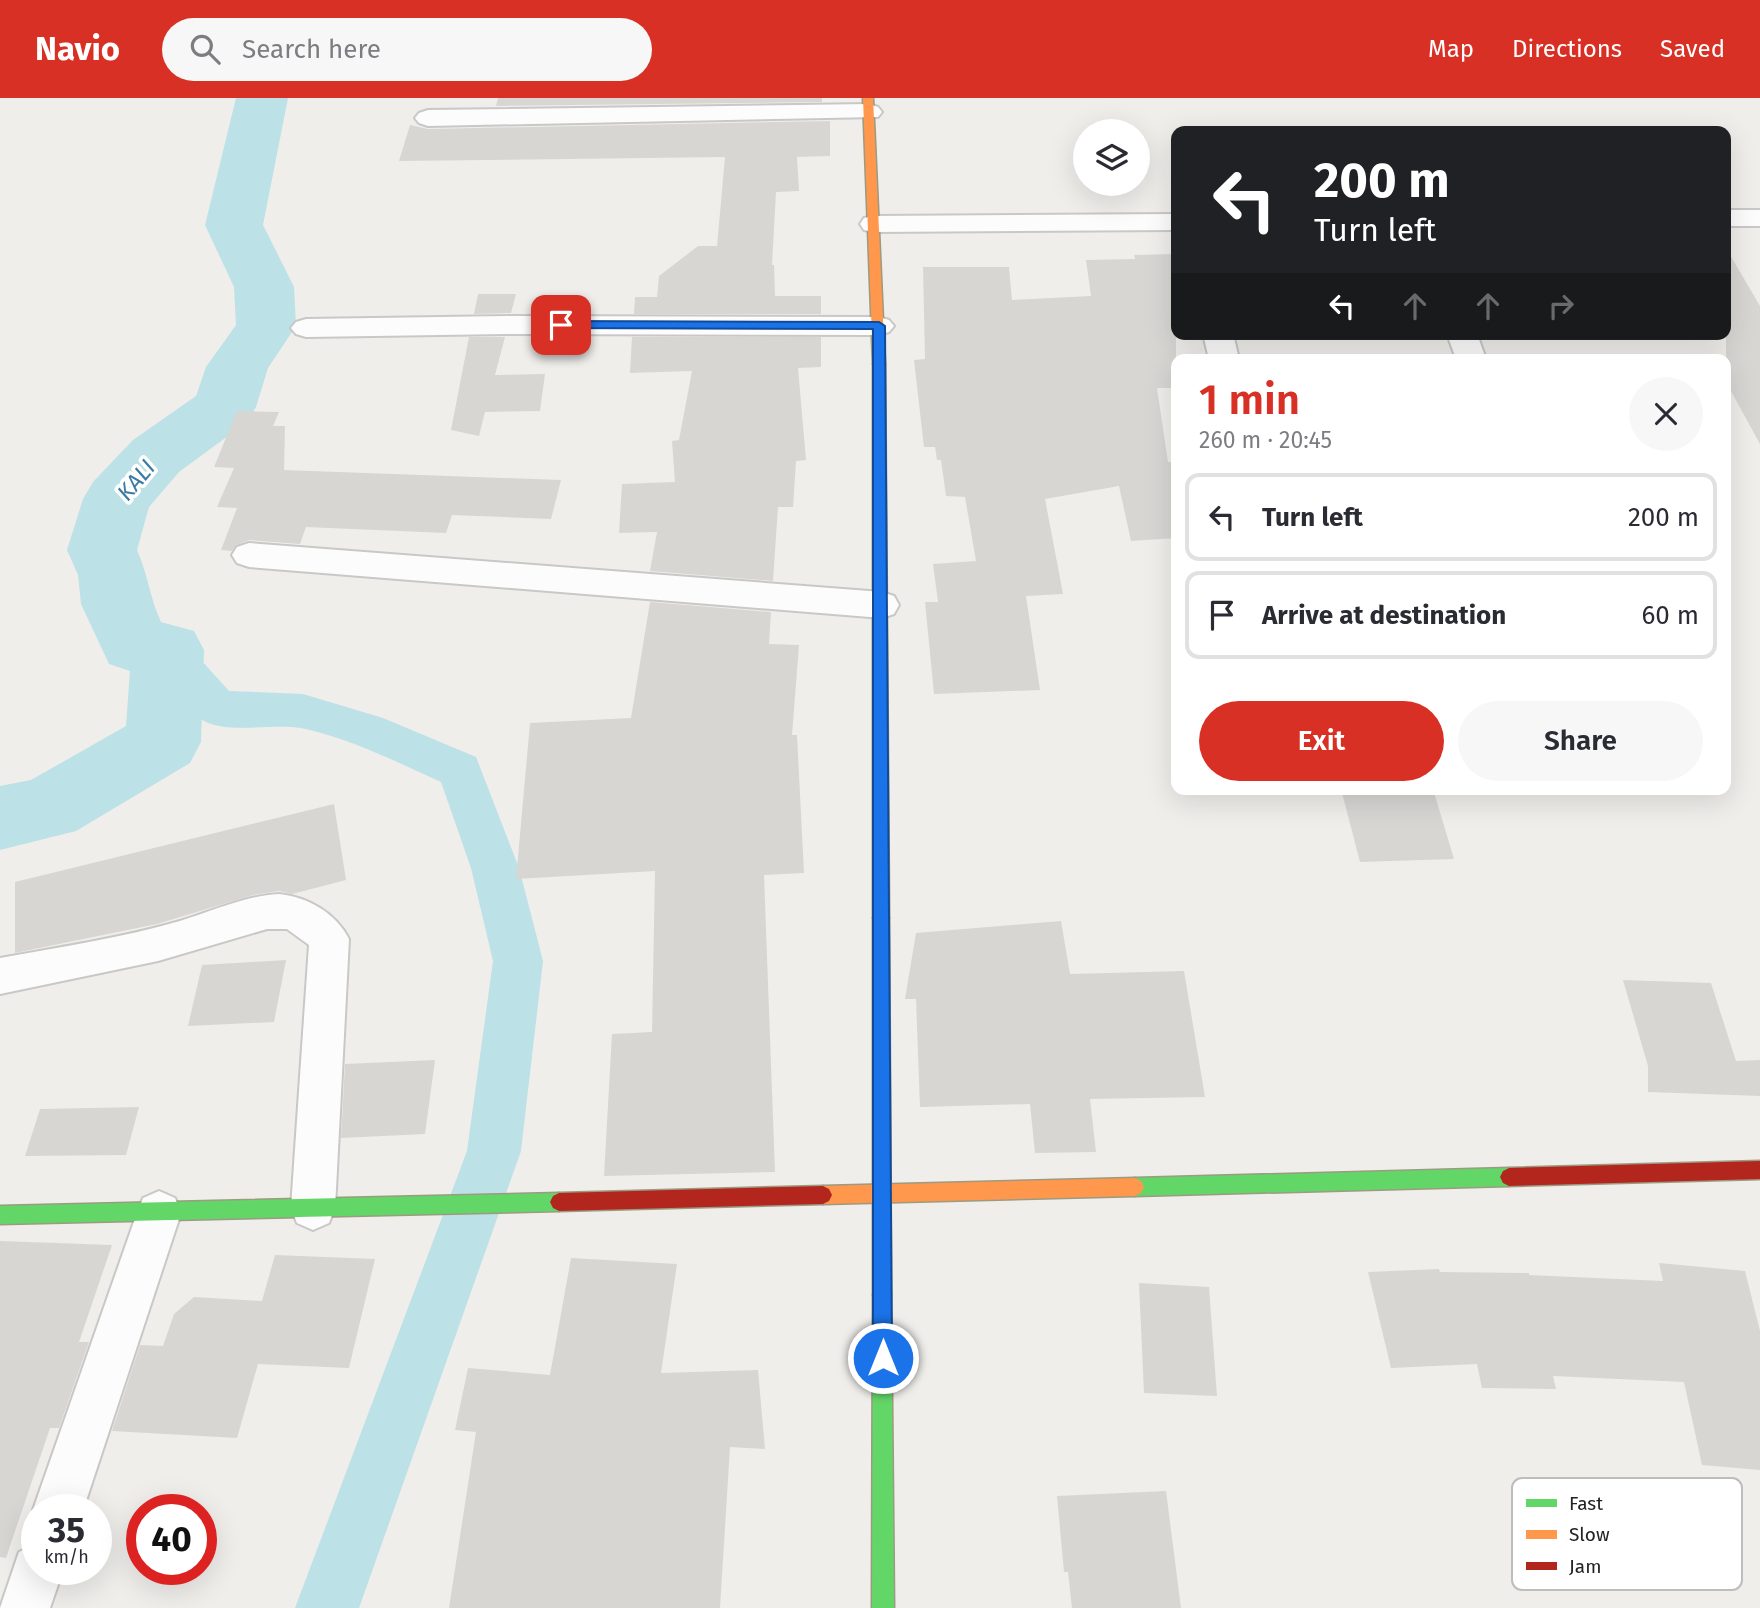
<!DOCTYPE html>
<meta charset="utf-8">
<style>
body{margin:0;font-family:"Fira Sans",sans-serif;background:#f7f7f7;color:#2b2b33;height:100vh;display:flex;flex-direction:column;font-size:26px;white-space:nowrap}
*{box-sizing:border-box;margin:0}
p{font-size:23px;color:#7c7c81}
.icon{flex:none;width:38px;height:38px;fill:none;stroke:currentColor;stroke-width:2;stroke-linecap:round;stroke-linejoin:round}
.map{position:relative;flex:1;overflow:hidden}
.sheet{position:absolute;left:1171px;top:256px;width:560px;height:441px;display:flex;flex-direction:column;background:#fff;border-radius:14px;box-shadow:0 7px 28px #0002}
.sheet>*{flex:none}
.banner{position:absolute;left:1171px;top:28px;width:560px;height:214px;border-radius:14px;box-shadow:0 7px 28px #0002;background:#202124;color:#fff;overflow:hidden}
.tools{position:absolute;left:1073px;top:21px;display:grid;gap:14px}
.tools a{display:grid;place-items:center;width:77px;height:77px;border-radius:50%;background:#fff;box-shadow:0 7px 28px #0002;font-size:35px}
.speed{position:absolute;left:21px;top:1396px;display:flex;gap:14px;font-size:35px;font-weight:700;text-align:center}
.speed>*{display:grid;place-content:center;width:91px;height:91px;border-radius:50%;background:#fff;box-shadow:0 7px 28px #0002;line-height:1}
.speed small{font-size:18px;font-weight:400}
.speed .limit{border:10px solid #d22;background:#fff;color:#111}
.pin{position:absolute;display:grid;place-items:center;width:60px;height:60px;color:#fff;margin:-30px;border-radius:14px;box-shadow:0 4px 10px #0006}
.me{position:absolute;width:77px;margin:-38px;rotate:0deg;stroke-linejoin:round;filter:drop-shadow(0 0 5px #0008)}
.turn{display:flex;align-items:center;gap:24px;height:147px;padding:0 28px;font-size:32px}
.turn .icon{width:91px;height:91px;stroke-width:2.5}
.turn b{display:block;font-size:49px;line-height:60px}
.lanes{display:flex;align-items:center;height:66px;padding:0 28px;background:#0003;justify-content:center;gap:35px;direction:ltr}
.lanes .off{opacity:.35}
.round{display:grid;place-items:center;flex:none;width:74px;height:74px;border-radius:37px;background:#f7f7f7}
.overview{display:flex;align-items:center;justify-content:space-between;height:119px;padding:0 28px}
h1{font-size:42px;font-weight:600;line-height:52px;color:#d93025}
.action{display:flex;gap:14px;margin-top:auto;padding:14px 28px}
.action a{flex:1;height:80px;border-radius:42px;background:#d93025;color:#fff;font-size:28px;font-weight:600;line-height:80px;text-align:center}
.action a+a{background:#f7f7f7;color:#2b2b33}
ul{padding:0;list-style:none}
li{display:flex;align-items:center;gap:21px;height:88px;margin:0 14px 10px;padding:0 14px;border:4px solid #e1e1e2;border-radius:14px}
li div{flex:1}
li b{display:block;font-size:26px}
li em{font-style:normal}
header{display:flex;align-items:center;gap:42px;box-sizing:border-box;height:98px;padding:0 35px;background:#d93025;color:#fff}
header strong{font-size:33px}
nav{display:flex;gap:38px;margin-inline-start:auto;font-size:24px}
.search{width:490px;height:63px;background:#f7f7f7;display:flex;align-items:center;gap:18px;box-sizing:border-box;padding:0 24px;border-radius:38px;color:#7c7c81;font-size:26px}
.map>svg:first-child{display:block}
</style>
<header>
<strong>Navio</strong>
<div class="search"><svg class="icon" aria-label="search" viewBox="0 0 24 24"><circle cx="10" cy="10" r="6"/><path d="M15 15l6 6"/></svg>Search here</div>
<nav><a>Map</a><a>Directions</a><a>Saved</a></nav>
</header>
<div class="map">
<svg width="1760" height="1510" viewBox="0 0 1760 1510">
<rect width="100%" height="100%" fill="#f0eeeb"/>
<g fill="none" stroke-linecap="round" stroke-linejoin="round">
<path fill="#bce1e6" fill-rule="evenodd" d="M 185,557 L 200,561 L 229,593 L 303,596 L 383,620 L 476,659 L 519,770 L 543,863 L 521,1053 L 359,1510 L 295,1510 L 467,1053 L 493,863 L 471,770 L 441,684 C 397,664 353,642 306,631 C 276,624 231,637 204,623 C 192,616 170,586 163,573 L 170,561 Z"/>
<path fill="#bce1e6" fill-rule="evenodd" d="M 236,0 L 288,0 L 263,127 L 294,189 L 296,228 L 268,270 L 256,309 L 247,324 L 179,374 L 149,409 L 137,452 C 148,477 150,500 161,524 L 194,533 L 204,552 L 201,644 L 190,665 L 76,733 L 0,752 L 0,688 L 31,682 L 126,628 L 130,573 L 109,566 L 81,506 L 78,477 L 67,452 L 83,401 L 93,384 L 133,342 L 196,298 L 206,269 L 236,227 L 234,189 L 205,127 Z"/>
</g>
<g fill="#d8d6d3">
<path d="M 498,0 L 822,0 L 822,4 L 496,8 Z"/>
<path d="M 830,23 L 830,58 L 797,59 L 799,93 L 776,94 L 772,167 L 774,167 L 775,198 L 821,198 L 821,216 L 634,216 L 635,199 L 657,199 L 659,178 L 698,148 L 717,148 L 725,59 L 399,63 L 410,27 L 428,31 Z"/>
<path d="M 1726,150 L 1760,208 L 1760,346 L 1726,284 Z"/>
<path d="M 1176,156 L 1176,290 L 1157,290 L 1168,364 L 1176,364 L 1176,440 L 1131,443 L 1119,388 L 1045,401 L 1063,496 L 1026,498 L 1040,592 L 934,596 L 925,504 L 938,504 L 933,466 L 976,463 L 965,399 L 946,398 L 941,362 L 937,362 L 935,349 L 924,349 L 914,262 L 925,261 L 923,169 L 1009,169 L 1012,202 L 1091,198 L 1086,162 L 1135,161 L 1134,157 Z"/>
<path d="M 478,196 L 516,196 L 511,215 L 474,216 Z"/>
<path d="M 469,239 L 505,239 L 495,277 L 545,276 L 540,313 L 485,314 L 479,338 L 451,332 Z"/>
<path d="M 632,239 L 821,239 L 821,269 L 798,270 L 806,362 L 796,363 L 793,409 L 778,409 L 773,483 L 650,473 L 657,434 L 619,435 L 622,386 L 675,384 L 672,343 L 679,342 L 692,273 L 630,275 Z"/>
<path d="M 237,313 L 279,314 L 273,328 L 285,328 L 284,372 L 561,382 L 551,421 L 452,417 L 446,435 L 306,429 L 300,446 L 249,442 L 236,447 L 232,453 L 221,452 L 237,410 L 217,409 L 234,370 L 214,369 Z"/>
<path d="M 650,504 L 771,514 L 769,546 L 799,547 L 792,637 L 797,637 L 804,775 L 764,777 L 775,1074 L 604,1078 L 612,936 L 652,934 L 655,773 L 516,781 L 530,625 L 631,620 Z"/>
<path d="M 1341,691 L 1433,691 L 1454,761 L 1360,764 Z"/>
<path d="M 334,706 L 346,782 L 292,796 L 279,793 L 253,797 L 157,826 L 15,855 L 15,784 Z"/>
<path d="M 1061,823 L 1070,876 L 1184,873 L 1205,999 L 1090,1001 L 1096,1054 L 1035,1055 L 1030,1006 L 920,1009 L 916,901 L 905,901 L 916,835 Z"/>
<path d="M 286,862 L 274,924 L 188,928 L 202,867 Z"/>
<path d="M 1623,882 L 1711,885 L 1736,963 L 1760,962 L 1760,998 L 1648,994 L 1648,968 Z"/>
<path d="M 435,962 L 425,1036 L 341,1040 L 345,966 Z"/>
<path d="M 139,1009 L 126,1057 L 25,1058 L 40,1011 Z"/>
<path d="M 0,1143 L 112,1147 L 79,1244 L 89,1244 L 59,1330 L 50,1330 L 6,1460 L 0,1459 Z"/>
<path d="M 275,1157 L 375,1161 L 349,1270 L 258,1266 L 237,1340 L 112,1333 L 140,1247 L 163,1248 L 174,1216 L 194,1199 L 262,1203 Z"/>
<path d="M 571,1160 L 677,1166 L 661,1275 L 758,1272 L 765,1351 L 730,1349 L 720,1510 L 449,1510 L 476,1334 L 455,1332 L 468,1270 L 550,1277 Z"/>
<path d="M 1659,1165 L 1745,1173 L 1760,1233 L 1760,1372 L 1702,1367 L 1684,1284 L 1553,1278 L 1556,1291 L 1482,1290 L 1477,1266 L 1391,1270 L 1368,1174 L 1439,1171 L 1440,1174 L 1529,1175 L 1529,1177 L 1663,1183 Z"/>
<path d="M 1139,1185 L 1209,1189 L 1217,1298 L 1144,1295 Z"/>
<path d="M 1166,1393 L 1181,1510 L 1072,1510 L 1068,1474 L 1064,1474 L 1057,1398 Z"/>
</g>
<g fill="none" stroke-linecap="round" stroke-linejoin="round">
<defs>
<g id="street">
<path d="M 869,6 L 878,9 L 882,14 L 878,19 L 428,28 L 419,25 L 415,20 L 419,15 L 428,12 Z"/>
<rect x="1726" y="112" width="34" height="16"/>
<path d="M 1176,116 L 1176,132 L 874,134 L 864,132 L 860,126 L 864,120 L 874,118 Z"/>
<path d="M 508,218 L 879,219 L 889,222 L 894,228 L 889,234 L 879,237 L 508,236 L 306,239 L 296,236 L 291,230 L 296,224 L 306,221 Z"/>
<path d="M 1203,236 L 1233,236 L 1239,261 L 1209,261 Z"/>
<path d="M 1447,236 L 1477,236 L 1486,261 L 1456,261 Z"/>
<path d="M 249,445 L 882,494 L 894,498 L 899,507 L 894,516 L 882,520 L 249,469 L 237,465 L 232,457 L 237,449 Z"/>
<path d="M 279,796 C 308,799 336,815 349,841 L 335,1110 L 329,1125 L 313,1132 L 297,1125 L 291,1110 L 309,847 L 287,831 L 267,831 L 158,863 L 0,896 L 0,860 C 60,849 121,840 180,823 C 213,813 244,798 279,796 Z"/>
<path d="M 159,1093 L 175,1100 L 181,1115 L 83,1412 L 37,1412 L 37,1421 L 33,1412 L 137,1115 L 143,1100 Z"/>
<path d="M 37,1446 L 37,1472 L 63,1472 L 50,1510 L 0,1510 L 19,1454 Z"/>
</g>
<g id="fast">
<path d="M 879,262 L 885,266 L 889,820 L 887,825 L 881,827 L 875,825 L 873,820 L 873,266 Z"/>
<path d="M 1509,1070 L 1515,1073 L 1518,1079 L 1515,1085 L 1509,1088 L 1135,1098 L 1129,1095 L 1126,1089 L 1129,1083 L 1135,1080 Z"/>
<path d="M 559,1095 L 565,1098 L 568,1104 L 565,1110 L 559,1113 L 0,1126 L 0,1108 Z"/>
<path d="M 882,1188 L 889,1190 L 891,1197 L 894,1510 L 872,1510 L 873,1197 L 875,1190 Z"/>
</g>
<g id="slow">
<path d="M 863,0 L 873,0 L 885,266 L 879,270 L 873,266 Z"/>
<path d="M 1135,1080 L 1141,1083 L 1144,1089 L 1141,1095 L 1135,1098 L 823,1106 L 817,1103 L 814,1097 L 817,1091 L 823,1088 Z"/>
</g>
<g id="jam">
<path d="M 881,813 L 887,815 L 889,820 L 891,1197 L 889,1204 L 882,1206 L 875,1204 L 873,1197 L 873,820 L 875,815 Z"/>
<path d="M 1760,1063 L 1760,1081 L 1509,1088 L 1503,1085 L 1500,1079 L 1503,1073 L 1509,1070 Z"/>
<path d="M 823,1088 L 829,1091 L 832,1097 L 829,1103 L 823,1106 L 559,1113 L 553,1110 L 550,1104 L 553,1098 L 559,1095 Z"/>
</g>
</defs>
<use href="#street" stroke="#c9c8c7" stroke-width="4"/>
<use href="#fast" stroke="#9c9b81" stroke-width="3"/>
<use href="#slow" stroke="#9c9b81" stroke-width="3"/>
<use href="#jam" stroke="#9c9b81" stroke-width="3"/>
<use href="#street" fill="#fdfcfc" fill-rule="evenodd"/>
<use href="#fast" fill="#63d668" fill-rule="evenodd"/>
<use href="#slow" fill="#ff974d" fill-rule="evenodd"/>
<use href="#jam" fill="#b3261e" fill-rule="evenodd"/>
</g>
<path fill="#1a73e8" stroke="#114b97" stroke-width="2" d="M 561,223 L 879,224 L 885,228 L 892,1260 L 889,1267 L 883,1270 L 876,1267 L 873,1260 L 873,231 L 557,230 L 557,224 Z"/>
<g text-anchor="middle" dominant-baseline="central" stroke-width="7" stroke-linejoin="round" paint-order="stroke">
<g font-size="23" font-style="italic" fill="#3c7aa2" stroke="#fff">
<text transform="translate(136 382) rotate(-50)">KALI</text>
</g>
</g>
<rect x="1512" y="1380" width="230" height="112" rx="10" fill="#fff" stroke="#bdbdbd" stroke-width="2"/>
<rect x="1526" y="1401" width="31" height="8" fill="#63d668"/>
<rect x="1526" y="1432" width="31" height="9" fill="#ff974d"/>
<rect x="1526" y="1464" width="31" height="8" fill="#b3261e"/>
<g font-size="19" fill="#222">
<text x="1569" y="1412">Fast</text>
<text x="1569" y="1443">Slow</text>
<text x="1569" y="1475">Jam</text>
</g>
</svg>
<div class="tools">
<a><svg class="icon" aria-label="layers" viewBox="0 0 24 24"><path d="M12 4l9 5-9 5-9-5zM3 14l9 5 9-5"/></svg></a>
</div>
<div class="speed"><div>35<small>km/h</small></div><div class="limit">40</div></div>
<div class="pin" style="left:561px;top:227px;background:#d93025"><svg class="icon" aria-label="arrive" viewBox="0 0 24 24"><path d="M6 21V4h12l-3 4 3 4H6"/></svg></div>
<svg class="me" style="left:883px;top:1260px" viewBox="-20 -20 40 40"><circle r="17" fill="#1a73e8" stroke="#fff" stroke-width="3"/><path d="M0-11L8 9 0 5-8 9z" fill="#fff"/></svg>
<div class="banner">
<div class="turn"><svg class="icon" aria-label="left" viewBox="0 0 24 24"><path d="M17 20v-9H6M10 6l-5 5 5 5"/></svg><div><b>200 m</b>Turn left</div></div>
<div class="lanes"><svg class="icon" aria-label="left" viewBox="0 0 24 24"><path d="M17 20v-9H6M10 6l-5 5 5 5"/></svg><svg class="icon off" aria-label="ahead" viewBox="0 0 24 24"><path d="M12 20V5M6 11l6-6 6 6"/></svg><svg class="icon off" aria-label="ahead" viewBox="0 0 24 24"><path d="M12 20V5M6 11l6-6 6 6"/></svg><svg class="icon off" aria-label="right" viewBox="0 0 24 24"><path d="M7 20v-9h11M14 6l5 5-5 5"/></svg></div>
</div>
<section class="sheet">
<div class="overview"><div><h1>1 min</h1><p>260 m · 20:45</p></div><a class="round"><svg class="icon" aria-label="close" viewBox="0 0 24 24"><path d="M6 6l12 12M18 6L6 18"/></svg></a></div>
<ul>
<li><svg class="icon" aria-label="left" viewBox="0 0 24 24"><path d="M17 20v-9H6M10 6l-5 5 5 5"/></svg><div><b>Turn left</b></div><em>200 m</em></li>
<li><svg class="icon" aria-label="arrive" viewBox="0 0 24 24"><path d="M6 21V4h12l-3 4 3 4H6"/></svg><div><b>Arrive at destination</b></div><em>60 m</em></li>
</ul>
<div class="action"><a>Exit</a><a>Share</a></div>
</section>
</div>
